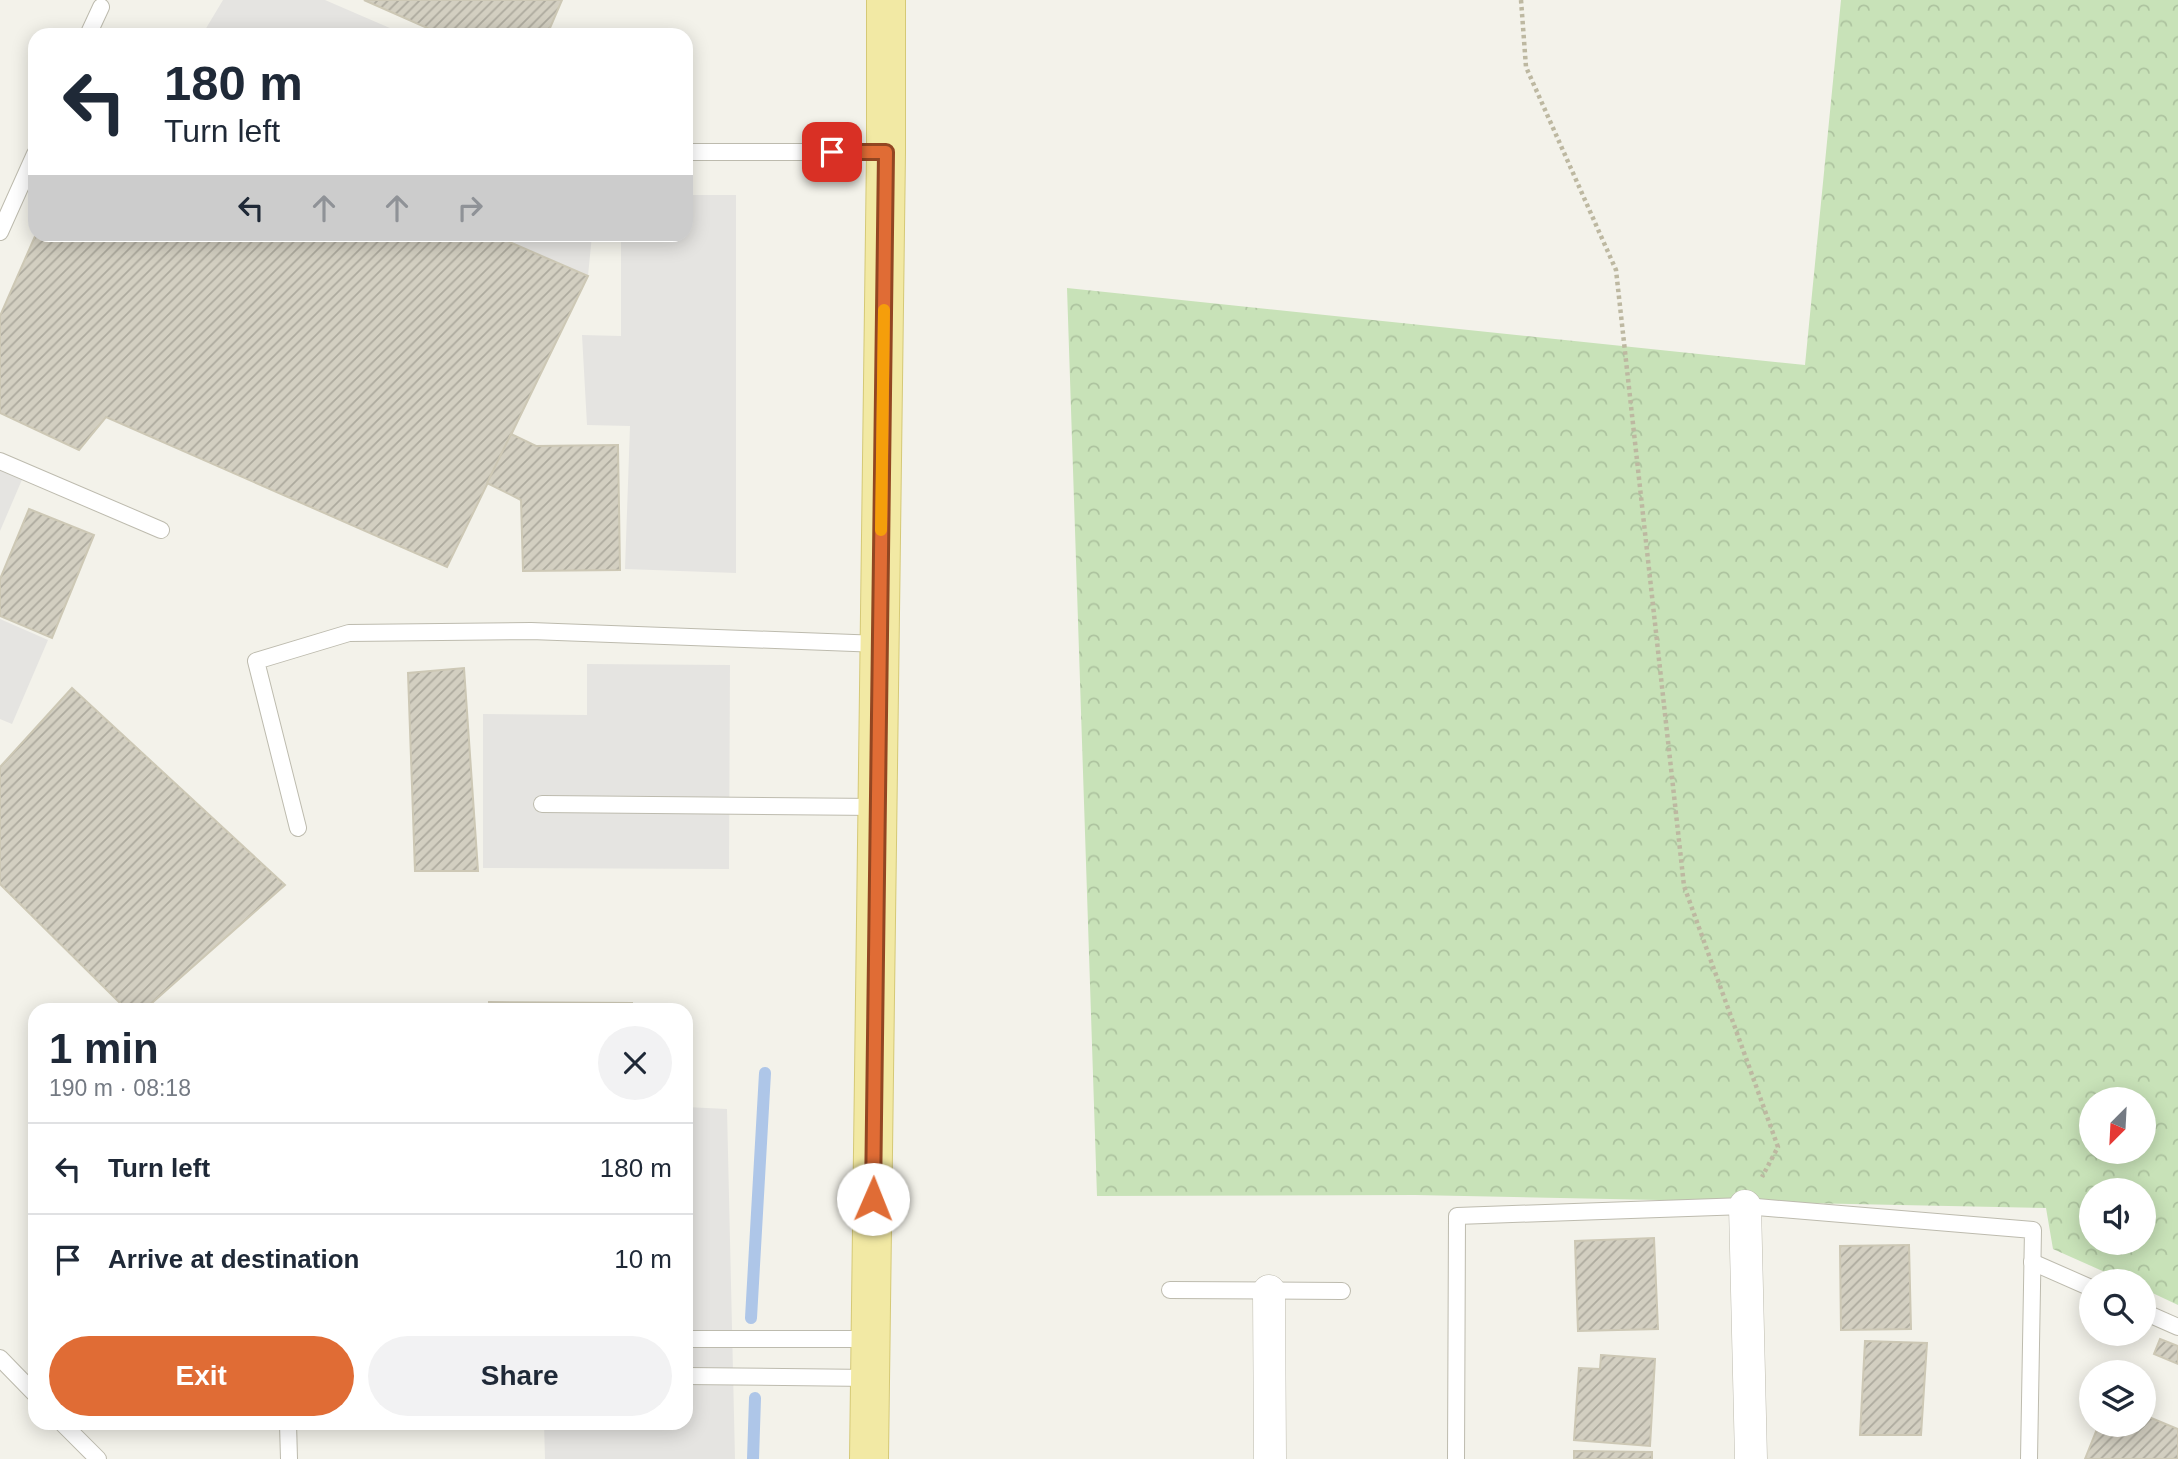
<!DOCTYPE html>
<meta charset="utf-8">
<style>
body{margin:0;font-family:Arial,sans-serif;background:#f2f2f3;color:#1f2937;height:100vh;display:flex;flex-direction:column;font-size:26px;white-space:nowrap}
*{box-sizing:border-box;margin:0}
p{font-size:23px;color:#747a83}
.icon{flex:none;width:38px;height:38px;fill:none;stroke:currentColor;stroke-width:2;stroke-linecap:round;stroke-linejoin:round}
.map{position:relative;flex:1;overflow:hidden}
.drawer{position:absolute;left:28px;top:1003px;width:665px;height:427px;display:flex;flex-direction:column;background:#fff;border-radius:21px;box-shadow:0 4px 18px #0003}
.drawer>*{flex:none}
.banner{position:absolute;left:28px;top:28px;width:665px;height:214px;border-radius:21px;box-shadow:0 4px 18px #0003;background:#fff;color:#1f2937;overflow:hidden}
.needle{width:46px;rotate:204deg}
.buttons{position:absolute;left:2079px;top:1087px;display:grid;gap:14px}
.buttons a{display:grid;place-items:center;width:77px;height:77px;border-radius:50%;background:#fff;box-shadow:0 4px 18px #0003;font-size:35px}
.pin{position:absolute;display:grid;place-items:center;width:60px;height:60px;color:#fff;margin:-30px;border-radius:14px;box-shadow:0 4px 10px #0006}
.me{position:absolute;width:77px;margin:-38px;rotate:1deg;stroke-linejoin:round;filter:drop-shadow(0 0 5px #0008)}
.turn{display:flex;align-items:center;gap:24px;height:147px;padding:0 21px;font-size:32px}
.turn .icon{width:91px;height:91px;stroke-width:2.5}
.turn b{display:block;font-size:49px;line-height:60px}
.lanes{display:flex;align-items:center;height:66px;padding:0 21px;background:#0003;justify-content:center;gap:35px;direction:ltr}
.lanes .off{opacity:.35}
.round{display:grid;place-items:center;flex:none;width:74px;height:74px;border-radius:37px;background:#f2f2f3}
.head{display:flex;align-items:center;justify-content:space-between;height:119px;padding:0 21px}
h1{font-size:42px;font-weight:600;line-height:52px}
.action{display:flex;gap:14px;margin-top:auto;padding:14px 21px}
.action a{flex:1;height:80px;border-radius:42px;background:#e06c35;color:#fff;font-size:28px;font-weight:600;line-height:80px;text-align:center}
.action a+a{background:#f2f2f3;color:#1f2937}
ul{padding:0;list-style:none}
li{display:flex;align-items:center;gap:21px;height:91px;padding:0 21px;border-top:2px solid #e0e1e3}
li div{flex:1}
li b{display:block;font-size:26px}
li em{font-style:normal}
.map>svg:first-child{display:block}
</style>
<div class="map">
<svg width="2178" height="1459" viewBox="0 0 2178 1459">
<defs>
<pattern id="forest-crowns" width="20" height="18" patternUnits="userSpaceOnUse" patternTransform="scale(1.75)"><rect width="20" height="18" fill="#c8e2b8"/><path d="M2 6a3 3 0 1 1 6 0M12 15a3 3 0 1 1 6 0" fill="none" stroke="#adc39f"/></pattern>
<pattern id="building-hatch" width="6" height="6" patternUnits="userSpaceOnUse" patternTransform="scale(1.75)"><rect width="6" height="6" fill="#d3cfc1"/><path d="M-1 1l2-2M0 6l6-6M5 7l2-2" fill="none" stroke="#adaa9e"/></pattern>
</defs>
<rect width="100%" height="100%" fill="#f3f2ea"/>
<path fill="url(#forest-crowns)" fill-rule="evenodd" d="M 1841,0 L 2178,0 L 2178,1305 L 2144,1289 L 2144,1281 L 2125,1281 L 2053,1249 L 2046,1208 L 1415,1195 L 1097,1196 L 1067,288 L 1805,365 ZM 2091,1099 L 2144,1099 L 2144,1152 L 2091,1152 ZM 2091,1190 L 2144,1190 L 2144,1242 L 2091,1242 Z"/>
<g fill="#e5e4e1">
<path d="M 223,0 L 325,0 L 406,35 L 202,35 Z"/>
<path d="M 686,195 L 736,195 L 736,573 L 625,569 L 630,426 L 587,425 L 582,335 L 621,336 L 621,235 L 686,234 Z"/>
<path d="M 491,235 L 592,235 L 588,276 Z"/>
<path d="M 0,464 L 24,475 L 0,531 Z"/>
<path d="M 0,619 L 48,640 L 12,724 L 0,719 Z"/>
<path d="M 587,664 L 730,665 L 729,869 L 483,868 L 483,714 L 587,715 Z"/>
<path d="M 686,1107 L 727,1109 L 735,1459 L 545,1459 L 544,1423 L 686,1423 Z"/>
</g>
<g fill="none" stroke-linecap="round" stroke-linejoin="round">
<g stroke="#aec6e8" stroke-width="12">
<path d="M 751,1318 L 765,1073"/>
<path d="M 753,1459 L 755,1398"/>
</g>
</g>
<g fill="url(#building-hatch)" stroke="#cdc8b5" stroke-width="2">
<path d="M 364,0 L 562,0 L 547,35 L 443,35 Z"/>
<path d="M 36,234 L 491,234 L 588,276 L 447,567 L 106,417 L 79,450 L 0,413 L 0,316 Z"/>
<path d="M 511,434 L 536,446 L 618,445 L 620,570 L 523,571 L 521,500 L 487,483 Z"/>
<path d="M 29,509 L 94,535 L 52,638 L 0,616 L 0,579 Z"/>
<path d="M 464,668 L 478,871 L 415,871 L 408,673 Z"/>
<path d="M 72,688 L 285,885 L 144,1010 L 127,1010 L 0,884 L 0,767 Z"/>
<path d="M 489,1002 L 632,1003 L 632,1010 L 489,1010 Z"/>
<path d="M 1654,1238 L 1658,1329 L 1578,1331 L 1575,1241 Z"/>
<path d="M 1909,1245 L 1911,1329 L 1841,1330 L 1840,1246 Z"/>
<path d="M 2160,1339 L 2178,1346 L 2178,1364 L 2154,1354 Z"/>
<path d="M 1865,1341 L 1927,1343 L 1921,1435 L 1860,1435 Z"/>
<path d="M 1601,1355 L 1655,1359 L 1650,1446 L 1574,1440 L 1579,1368 L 1600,1369 Z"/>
<path d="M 2144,1415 L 2178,1429 L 2178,1459 L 2085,1459 L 2099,1424 L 2144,1424 Z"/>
<path d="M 1574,1451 L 1652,1452 L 1652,1459 L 1574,1459 Z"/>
</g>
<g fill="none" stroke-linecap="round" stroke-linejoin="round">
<defs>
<g id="lane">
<path d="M 88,35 L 101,7"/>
<path d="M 686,152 L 886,152"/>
<path d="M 0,232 L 35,154"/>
<path d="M 0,461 L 161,530"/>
<path d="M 542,804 L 877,807"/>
<path d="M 298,828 L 256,661 L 349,633 L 531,631 L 880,644"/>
<path d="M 2032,1262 L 2091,1288"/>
<path d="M 1170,1290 L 1342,1291"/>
<path d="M 2144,1312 L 2178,1327"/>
<path d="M 686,1339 L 871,1339"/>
<path d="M 0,1358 L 35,1394"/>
<path d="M 686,1376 L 870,1378"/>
<path d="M 62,1423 L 98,1459"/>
<path d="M 288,1423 L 289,1459"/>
<path d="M 1456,1459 L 1457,1216 L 1745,1206 L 2033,1230 L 2029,1459"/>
</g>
<g id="street">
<path d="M 1745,1206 L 1751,1459"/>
<path d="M 1269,1291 L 1270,1459"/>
</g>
<path id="primary" d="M 869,1459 L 886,152 L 886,0"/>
</defs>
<use href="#lane" stroke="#bdbbae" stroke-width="18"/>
<use href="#street" stroke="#bdbbae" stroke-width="33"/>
<use href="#primary" stroke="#d5c976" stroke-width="40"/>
<path stroke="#bdb8a1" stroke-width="4.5" stroke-dasharray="3.5 3.5" stroke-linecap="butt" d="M 1521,0 L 1526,67 L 1616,270 L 1684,886 L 1778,1147 L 1762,1177"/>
<use href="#lane" stroke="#fff" stroke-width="16"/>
<use href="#street" stroke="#fff" stroke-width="32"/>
<use href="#primary" stroke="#f2e9a4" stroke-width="38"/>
</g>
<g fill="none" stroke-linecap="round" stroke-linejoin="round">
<defs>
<path id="route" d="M 832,152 L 886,152 L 873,1199"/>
</defs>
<use href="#route" stroke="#924622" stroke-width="18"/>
<use href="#route" stroke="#e06c35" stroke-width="12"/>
<path stroke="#f59e0b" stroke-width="12" d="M 881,530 L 884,310"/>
</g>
</svg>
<div class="buttons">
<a><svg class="needle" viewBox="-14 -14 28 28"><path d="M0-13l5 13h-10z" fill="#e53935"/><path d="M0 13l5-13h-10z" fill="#747a83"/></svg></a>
<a><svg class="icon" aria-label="sound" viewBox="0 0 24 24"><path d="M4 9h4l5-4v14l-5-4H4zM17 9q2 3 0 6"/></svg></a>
<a><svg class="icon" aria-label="search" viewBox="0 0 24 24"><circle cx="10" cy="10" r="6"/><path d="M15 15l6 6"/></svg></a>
<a><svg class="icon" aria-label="layers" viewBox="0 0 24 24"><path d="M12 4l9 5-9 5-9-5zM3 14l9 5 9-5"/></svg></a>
</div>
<div class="pin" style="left:832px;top:152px;background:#d93025"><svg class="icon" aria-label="arrive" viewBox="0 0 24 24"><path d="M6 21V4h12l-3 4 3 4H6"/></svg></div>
<svg class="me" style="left:873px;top:1199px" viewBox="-20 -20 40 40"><circle r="19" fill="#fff"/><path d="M0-13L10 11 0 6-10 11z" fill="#e06c35"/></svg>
<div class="banner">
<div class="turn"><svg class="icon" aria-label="left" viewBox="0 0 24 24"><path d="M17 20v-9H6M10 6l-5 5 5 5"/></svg><div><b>180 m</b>Turn left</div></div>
<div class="lanes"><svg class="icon" aria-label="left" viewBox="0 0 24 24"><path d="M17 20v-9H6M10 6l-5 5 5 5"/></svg><svg class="icon off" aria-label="ahead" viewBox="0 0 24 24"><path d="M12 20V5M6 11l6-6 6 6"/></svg><svg class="icon off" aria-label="ahead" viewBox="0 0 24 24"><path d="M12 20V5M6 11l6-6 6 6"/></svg><svg class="icon off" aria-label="right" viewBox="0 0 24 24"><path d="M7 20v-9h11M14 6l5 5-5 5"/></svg></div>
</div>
<section class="drawer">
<div class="head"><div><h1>1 min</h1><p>190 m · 08:18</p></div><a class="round"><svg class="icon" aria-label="close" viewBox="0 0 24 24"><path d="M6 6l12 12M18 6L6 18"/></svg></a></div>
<ul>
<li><svg class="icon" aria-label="left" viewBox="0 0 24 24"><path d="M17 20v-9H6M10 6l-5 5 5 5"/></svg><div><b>Turn left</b></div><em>180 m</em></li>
<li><svg class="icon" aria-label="arrive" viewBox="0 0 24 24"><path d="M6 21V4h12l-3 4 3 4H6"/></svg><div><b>Arrive at destination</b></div><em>10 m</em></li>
</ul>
<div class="action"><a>Exit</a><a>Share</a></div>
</section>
</div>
